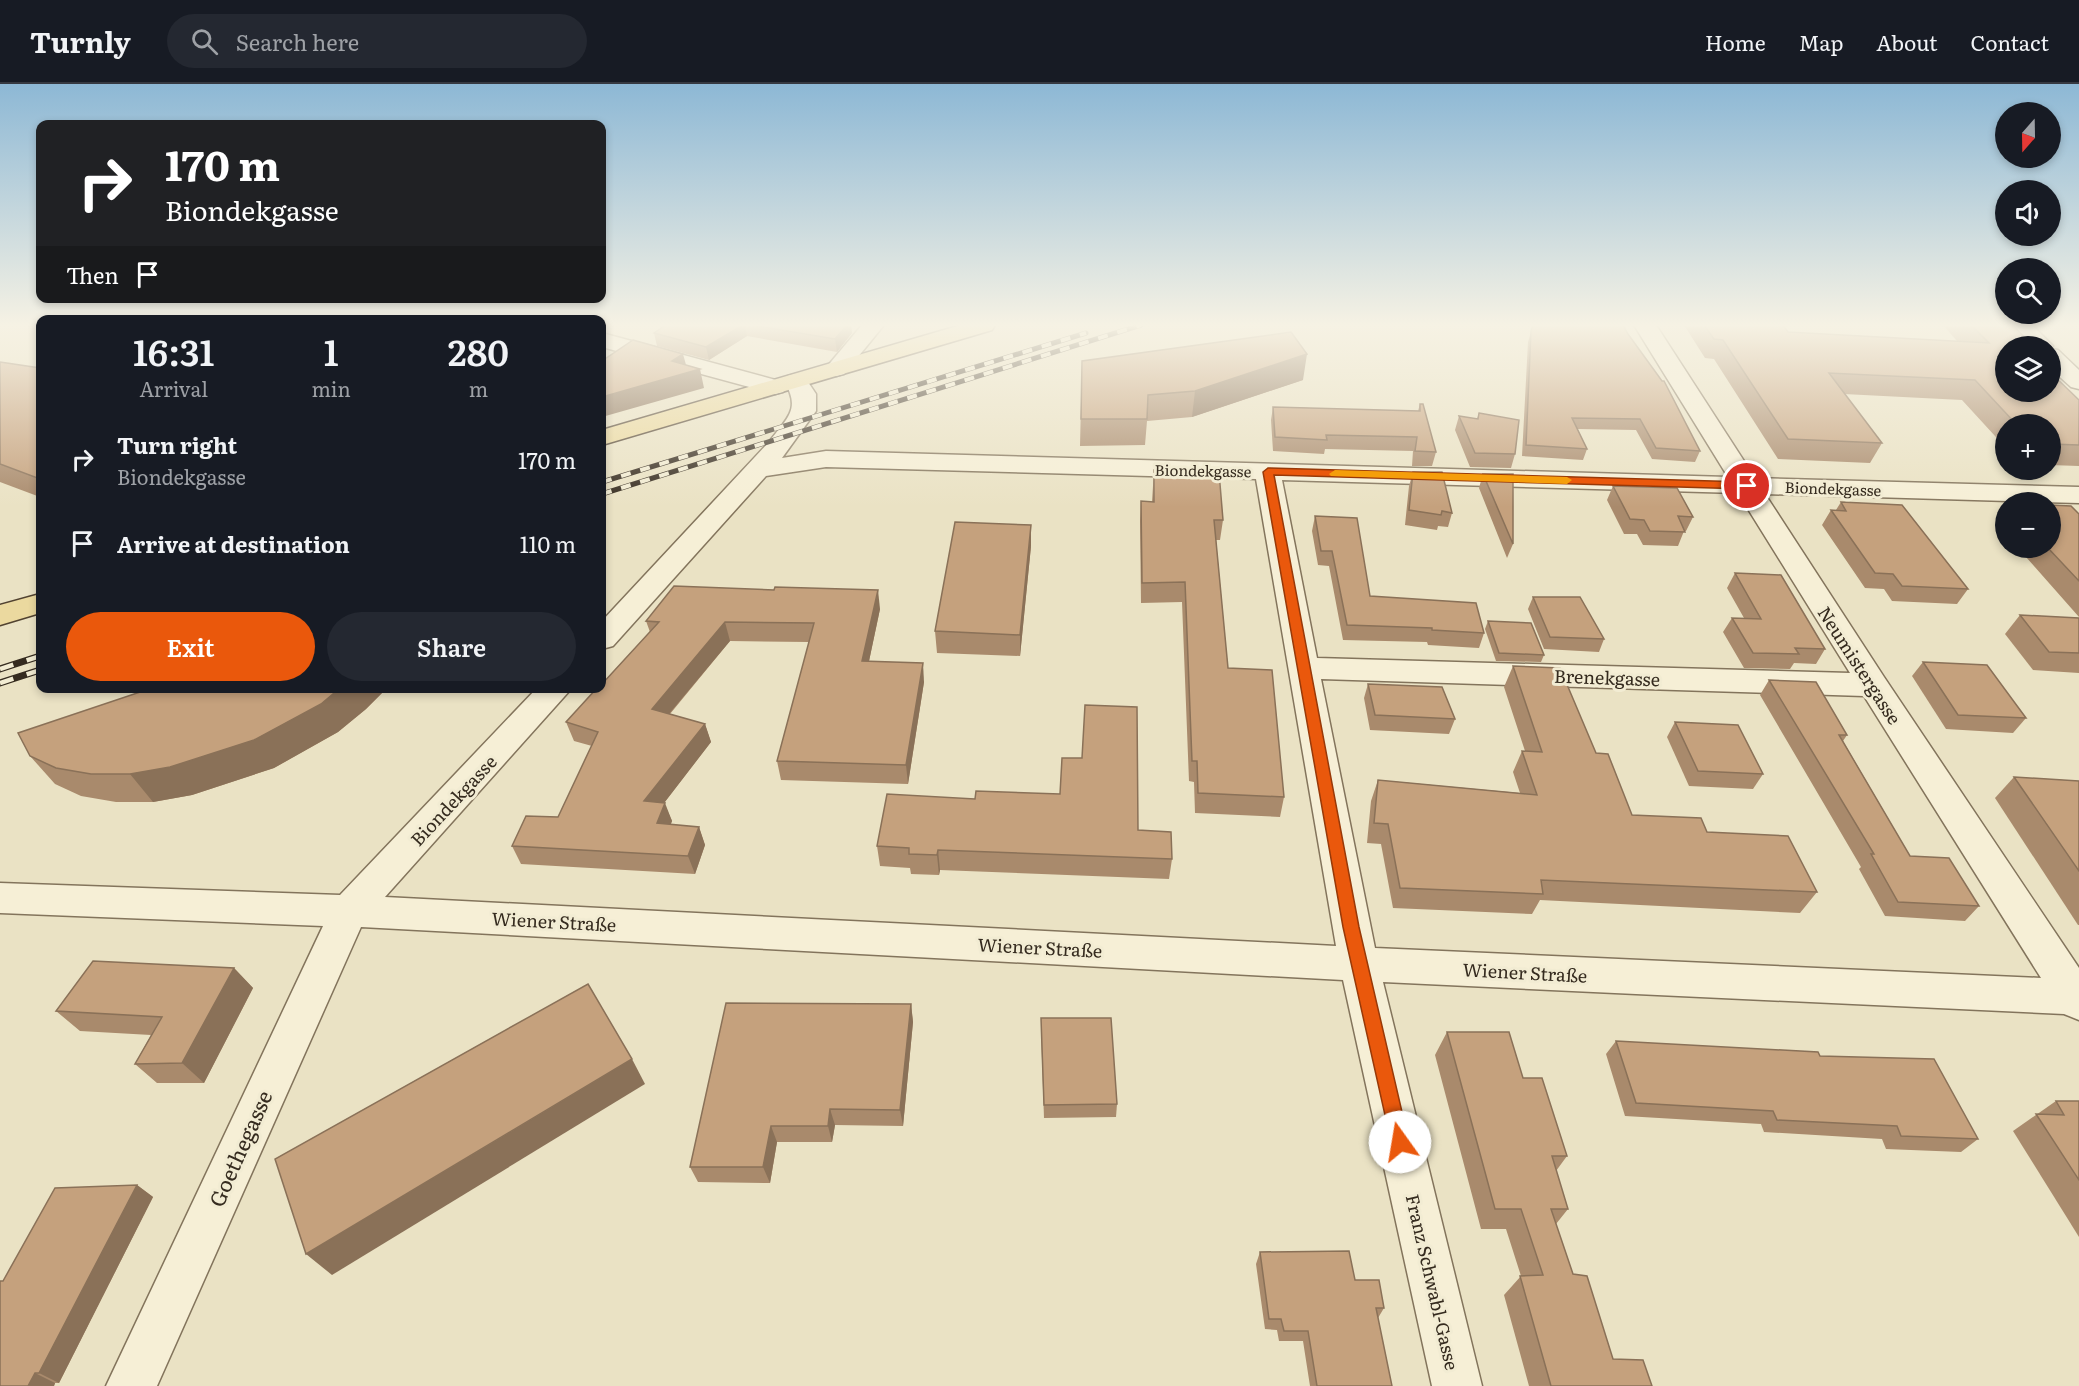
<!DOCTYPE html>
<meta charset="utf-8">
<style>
body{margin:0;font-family:Literata,serif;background:#242831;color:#f1f3f6;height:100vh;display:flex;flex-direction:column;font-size:22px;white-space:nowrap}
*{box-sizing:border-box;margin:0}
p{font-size:20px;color:#9ea1a6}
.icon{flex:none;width:33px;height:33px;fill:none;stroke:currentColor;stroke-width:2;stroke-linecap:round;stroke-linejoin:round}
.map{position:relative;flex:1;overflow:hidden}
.side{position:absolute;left:36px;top:231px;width:570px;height:378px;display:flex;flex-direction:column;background:#171b24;border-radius:12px;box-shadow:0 3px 9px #0003}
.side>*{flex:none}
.top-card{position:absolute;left:36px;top:36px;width:570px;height:183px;border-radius:12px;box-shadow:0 3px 9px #0003;background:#202124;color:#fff;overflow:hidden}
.needle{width:39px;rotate:200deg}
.buttons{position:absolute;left:1995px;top:18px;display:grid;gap:12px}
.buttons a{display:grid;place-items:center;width:66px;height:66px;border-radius:50%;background:#171b24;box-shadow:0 3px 9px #0003;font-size:30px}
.pin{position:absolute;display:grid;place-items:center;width:51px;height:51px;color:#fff;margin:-26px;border:3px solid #fff;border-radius:50%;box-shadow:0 2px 6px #0007}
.me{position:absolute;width:66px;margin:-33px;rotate:347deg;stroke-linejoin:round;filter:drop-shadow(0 0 4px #0008)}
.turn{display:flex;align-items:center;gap:21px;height:126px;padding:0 30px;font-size:27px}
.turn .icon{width:78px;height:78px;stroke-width:2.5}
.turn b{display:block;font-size:42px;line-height:51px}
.then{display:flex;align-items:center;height:57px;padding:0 30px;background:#0003;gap:12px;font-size:22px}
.eta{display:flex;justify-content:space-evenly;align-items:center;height:102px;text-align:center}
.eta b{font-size:36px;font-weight:600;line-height:42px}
.cta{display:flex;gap:12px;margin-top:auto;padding:12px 30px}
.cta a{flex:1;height:69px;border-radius:36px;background:#ea580c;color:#fff;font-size:24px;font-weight:600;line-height:69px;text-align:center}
.cta a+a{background:#242831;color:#f1f3f6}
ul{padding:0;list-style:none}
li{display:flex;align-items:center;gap:18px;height:84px;padding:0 30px}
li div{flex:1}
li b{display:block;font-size:22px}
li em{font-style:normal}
header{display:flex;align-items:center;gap:36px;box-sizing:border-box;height:84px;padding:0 30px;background:#171b24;border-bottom:2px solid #363941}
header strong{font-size:28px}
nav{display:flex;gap:33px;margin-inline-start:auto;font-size:21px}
.search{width:420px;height:54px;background:#242831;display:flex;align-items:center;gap:15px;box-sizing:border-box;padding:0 21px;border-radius:33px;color:#9ea1a6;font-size:22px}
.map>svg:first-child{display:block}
</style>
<header>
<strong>Turnly</strong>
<div class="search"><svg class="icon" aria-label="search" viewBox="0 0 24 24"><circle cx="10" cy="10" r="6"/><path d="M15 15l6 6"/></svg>Search here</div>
<nav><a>Home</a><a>Map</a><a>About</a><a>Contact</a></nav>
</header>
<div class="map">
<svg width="2079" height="1302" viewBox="0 0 2079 1302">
<rect width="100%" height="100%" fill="#eae2c4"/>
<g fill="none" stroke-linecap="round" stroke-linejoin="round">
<defs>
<g id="street">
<path d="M 862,241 L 884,241 L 844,290 L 836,292 L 828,290 L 825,285 Z"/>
<path d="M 1634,241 L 1656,241 L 1755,394 L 2079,403 L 2079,419 L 1765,410 L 1884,593 L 2079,884 L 2079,936 L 2064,930 L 1383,898 L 1482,1302 L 1432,1302 L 1343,896 L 361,843 L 157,1302 L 106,1302 L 323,842 L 0,829 L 0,799 L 340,811 L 537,604 L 572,604 L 385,813 L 1336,862 L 1256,395 L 826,383 L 766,392 L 613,562 L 602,565 L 602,537 L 769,358 C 786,335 802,326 784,297 L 788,292 L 796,290 L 804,292 L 816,310 L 816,327 L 782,374 L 826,367 L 1728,393 ZM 1282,396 L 1738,409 L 1850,589 L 1317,574 ZM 1321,595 L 1864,612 L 2041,894 L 1375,864 Z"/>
<path d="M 2008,241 L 2032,241 L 2053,262 L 2051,265 L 2058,266 L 2079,286 L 2079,305 L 2071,303 L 2050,284 L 2050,262 L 2030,262 Z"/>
<path d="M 602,249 L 783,298 L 787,303 L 783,308 L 775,310 L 602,263 Z"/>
</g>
<g id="primary">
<path d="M 961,241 L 995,241 L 992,246 L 602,361 L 602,346 Z"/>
<path d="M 40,510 L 40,529 L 0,541 L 0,521 Z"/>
</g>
</defs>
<use href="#street" stroke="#83745c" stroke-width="3"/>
<use href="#primary" stroke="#514230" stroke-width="3"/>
<use href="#street" fill="#f6efd6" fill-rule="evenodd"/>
<use href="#primary" fill="#ebd99f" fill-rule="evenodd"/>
<defs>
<g id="rail-far1">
<path d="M 602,398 L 1086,249"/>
<path d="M 602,410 L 1141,241"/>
</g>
<g id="rail">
<path d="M 0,585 L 40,572"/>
<path d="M 0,599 L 40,586"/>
</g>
</defs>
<use href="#rail-far1" stroke="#352b1f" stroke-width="5"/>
<use href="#rail" stroke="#352b1f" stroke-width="7"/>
<use href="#rail-far1" stroke="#f2ecd3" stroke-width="4" stroke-dasharray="10" stroke-linecap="butt"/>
<use href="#rail" stroke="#f2ecd3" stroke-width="4.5" stroke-dasharray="14" stroke-linecap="butt"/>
</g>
<g fill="#a98a6c">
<path d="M 666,241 L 851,241 L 852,249 L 837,268 L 747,252 L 709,276 L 657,262 L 654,249 Z"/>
<path d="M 1533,241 L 1700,367 L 1695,378 L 1652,375 L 1636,346 L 1577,345 L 1587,365 L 1583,376 L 1522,372 L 1528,258 Z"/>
<path d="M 1684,241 L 1783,241 L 1788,248 L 1957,257 L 1943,241 L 2012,241 L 2006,262 L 2079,316 L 2079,382 L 2050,381 L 2050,340 L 2006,340 L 2006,364 L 1962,316 L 1844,310 L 1882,359 L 1870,379 L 1778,375 L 1714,275 L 1705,274 Z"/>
<path d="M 1082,277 L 1303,296 L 1192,333 L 1147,337 L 1145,361 L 1080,362 Z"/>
<path d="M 0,278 L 40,284 L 40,413 L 0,398 Z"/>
<path d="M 1420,320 L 1436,368 L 1432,382 L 1412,382 L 1413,367 L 1325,365 L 1324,370 L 1273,367 L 1271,336 L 1273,323 L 1418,327 Z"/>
<path d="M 1479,329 L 1515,370 L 1511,384 L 1470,383 L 1455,346 L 1459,332 L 1477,335 Z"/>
<path d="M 1154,386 L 1223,436 L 1220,456 L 1216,456 L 1228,584 L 1284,713 L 1280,733 L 1195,729 L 1194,698 L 1189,697 L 1182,518 L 1141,519 L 1140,437 L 1141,417 L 1152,418 Z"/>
<path d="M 1413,388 L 1452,429 L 1448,443 L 1438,442 L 1437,446 L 1405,441 L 1409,402 Z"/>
<path d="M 1483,390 L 1513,460 L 1507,474 L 1479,404 Z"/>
<path d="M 1613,402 L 1693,433 L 1686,447 L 1684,447 L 1678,462 L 1643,461 L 1637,450 L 1624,450 L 1607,416 Z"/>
<path d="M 1841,418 L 1968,505 L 1957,520 L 1892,517 L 1884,505 L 1865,504 L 1822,441 L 1831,426 L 1836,426 Z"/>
<path d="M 2006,426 L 2006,449 L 1996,439 Z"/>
<path d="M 2079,430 L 2079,533 L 2018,464 L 2050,464 Z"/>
<path d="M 1315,432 L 1370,512 L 1484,549 L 1479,564 L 1428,561 L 1427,558 L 1343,556 L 1329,482 L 1318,481 L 1312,447 Z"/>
<path d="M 1031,462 L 1020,572 L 937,569 L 935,547 Z"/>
<path d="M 1735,489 L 1825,565 L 1816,580 L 1794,579 L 1790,585 L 1744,584 L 1723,548 L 1732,534 L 1744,534 L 1727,504 Z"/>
<path d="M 1533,513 L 1604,555 L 1599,568 L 1544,565 L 1528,525 Z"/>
<path d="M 880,525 L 869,577 L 924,598 L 908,700 L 781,696 L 777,677 L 809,558 L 730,557 L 670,630 L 705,640 L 711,658 L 664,719 L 672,737 L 670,741 L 699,743 L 705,761 L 695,790 L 521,780 L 512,762 L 558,733 L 592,662 L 574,657 L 566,638 L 650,548 L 646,537 Z"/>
<path d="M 2020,531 L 2079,534 L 2079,589 L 2033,586 L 2005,550 Z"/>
<path d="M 1488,537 L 1544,571 L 1541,578 L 1496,577 L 1485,545 Z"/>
<path d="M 1923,578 L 2026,634 L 2013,649 L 1946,645 L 1912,592 Z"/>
<path d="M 1513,582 L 1596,669 L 1632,731 L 1707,748 L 1817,808 L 1800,829 L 1540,816 L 1532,830 L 1393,824 L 1381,760 L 1367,759 L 1371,717 L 1378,696 L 1520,709 L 1513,688 L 1522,667 L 1525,667 L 1504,603 Z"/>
<path d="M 1769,596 L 1847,651 L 1843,657 L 1910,772 L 1979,822 L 1965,837 L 1885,832 L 1859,785 L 1861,783 L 1760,611 Z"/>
<path d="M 1368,600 L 1455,635 L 1449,650 L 1370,646 L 1364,614 Z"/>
<path d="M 152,604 L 387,604 L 366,625 L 338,648 L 274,684 L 192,711 L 153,718 L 116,718 L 81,712 L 55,700 L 30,672 Z"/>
<path d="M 1675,638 L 1763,690 L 1753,705 L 1689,702 L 1667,653 Z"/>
<path d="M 2014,693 L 2079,697 L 2079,841 L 2078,841 L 1995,714 Z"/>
<path d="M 975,715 L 1138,746 L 1172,775 L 1169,795 L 940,786 L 939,791 L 911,790 L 910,784 L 880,782 L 877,762 Z"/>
<path d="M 234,884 L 253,904 L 204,999 L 157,999 L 135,980 L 151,951 L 80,947 L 56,927 Z"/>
<path d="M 911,920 L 913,938 L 903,1042 L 835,1041 L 832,1058 L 777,1058 L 770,1099 L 698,1098 L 690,1083 Z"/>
<path d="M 1041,948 L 1117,1020 L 1116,1033 L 1044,1034 Z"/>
<path d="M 1447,948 L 1523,994 L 1567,1072 L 1556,1087 L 1568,1125 L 1556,1140 L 1573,1190 L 1613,1275 L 1652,1302 L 1529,1302 L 1504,1211 L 1521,1192 L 1506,1145 L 1481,1145 L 1435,971 Z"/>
<path d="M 1616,957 L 1820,972 L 1978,1055 L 1961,1068 L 1886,1065 L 1882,1055 L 1764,1048 L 1761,1040 L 1625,1032 L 1606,970 Z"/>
<path d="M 2056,1017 L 2079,1017 L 2079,1153 L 2013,1047 Z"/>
<path d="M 137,1101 L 153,1113 L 59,1299 L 55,1299 L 54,1302 L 0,1302 L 3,1197 Z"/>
<path d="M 1260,1168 L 1355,1196 L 1384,1224 L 1378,1234 L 1392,1302 L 1310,1302 L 1303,1257 L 1279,1257 L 1277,1246 L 1265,1245 L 1256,1180 Z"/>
</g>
<g fill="#8a7158">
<path d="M 743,241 L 745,241 L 747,252 L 709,276 L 706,263 Z"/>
<path d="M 847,241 L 851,241 L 852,249 L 837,268 L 835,255 Z"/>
<path d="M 683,270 L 688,288 L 700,285 L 704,304 L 602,333 L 602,313 L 672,277 Z"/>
<path d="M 1307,270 L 1303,296 L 1192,333 L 1195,307 Z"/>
<path d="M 1031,441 L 1031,462 L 1020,572 L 1020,551 Z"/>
<path d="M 878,506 L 880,525 L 865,596 L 862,577 Z"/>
<path d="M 725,538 L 730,557 L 658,643 L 652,625 Z"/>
<path d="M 923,579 L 924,598 L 908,700 L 906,681 Z"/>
<path d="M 340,604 L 387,604 L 366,625 L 338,648 L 274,684 L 192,711 L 153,718 L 130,690 Z"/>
<path d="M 705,640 L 711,658 L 651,736 L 644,717 Z"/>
<path d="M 665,719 L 672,737 L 664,758 L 657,739 Z"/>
<path d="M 699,743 L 705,761 L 695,790 L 688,772 Z"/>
<path d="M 938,766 L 940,786 L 939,791 L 937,771 Z"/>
<path d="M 234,884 L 253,904 L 204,999 L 182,979 Z"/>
<path d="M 911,920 L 913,938 L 903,1042 L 900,1026 Z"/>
<path d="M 632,975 L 645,1000 L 332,1191 L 306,1170 Z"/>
<path d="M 830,1025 L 835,1041 L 832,1058 L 828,1042 Z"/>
<path d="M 771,1042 L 777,1058 L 770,1099 L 763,1083 Z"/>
<path d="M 137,1101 L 153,1113 L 59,1299 L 39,1289 Z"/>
<path d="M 35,1289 L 55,1299 L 54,1302 L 28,1302 Z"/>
</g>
<g fill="#c5a17d" stroke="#8a7158" stroke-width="1.5">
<path d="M 666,241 L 743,241 L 706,263 L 654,249 Z"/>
<path d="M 751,241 L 847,241 L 835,255 Z"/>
<path d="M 1533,241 L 1623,241 L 1628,250 L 1662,297 L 1664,297 L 1700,367 L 1656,364 L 1640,335 L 1572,334 L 1587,365 L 1526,361 L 1531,247 Z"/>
<path d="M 1704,241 L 1783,241 L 1788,248 L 1989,259 L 1971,241 L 2012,241 L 2034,262 L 2006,262 L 2006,308 L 2050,308 L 2050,288 L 2079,316 L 2079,361 L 2050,360 L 2050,340 L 2016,340 L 1975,296 L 1829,289 L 1882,359 L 1788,355 L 1723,256 L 1714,255 Z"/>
<path d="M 1291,248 L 1307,270 L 1195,307 L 1148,311 L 1147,335 L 1081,335 L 1082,277 Z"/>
<path d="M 633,256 L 683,270 L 672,277 L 700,285 L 602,313 L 602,277 Z"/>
<path d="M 0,278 L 40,284 L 40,395 L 0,380 Z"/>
<path d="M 1420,320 L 1423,320 L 1436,368 L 1415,367 L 1417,353 L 1326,351 L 1327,356 L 1275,353 L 1273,323 L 1420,327 Z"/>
<path d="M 1479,329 L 1519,336 L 1515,370 L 1475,369 L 1459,332 L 1478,335 Z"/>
<path d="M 1154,386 L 1219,388 L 1223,436 L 1214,436 L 1228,584 L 1272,586 L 1284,713 L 1198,709 L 1197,677 L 1192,677 L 1185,498 L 1142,499 L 1141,417 L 1154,418 Z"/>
<path d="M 1413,388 L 1442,388 L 1452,429 L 1442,427 L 1441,431 L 1409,426 Z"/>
<path d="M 1483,390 L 1513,390 L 1513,460 Z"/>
<path d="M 1613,402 L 1677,404 L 1693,433 L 1678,432 L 1685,448 L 1650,447 L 1644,436 L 1630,435 Z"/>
<path d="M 1841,418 L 1902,421 L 1968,505 L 1902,502 L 1893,490 L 1875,489 L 1831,426 L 1846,427 Z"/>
<path d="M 2050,421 L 2071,422 L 2079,430 L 2079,497 L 2048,464 L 2050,464 Z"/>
<path d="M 1315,432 L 1357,434 L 1370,512 L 1476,519 L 1484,549 L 1432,546 L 1432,544 L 1347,541 L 1332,467 L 1321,467 Z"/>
<path d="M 955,438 L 1031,441 L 1020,551 L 935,547 Z"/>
<path d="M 1735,489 L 1781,491 L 1825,565 L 1795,564 L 1799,570 L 1753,569 L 1732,534 L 1761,535 Z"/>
<path d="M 674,502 L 774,506 L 775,503 L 878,506 L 862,577 L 923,579 L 906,681 L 777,677 L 814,539 L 725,538 L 652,625 L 705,640 L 644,717 L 665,719 L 657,739 L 699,743 L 688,772 L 512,762 L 526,732 L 558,733 L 598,648 L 566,638 L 597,604 L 602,604 L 602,600 L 659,538 L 646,537 Z"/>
<path d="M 1533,513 L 1580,513 L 1604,555 L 1550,553 Z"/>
<path d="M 2020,531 L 2079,534 L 2079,569 L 2049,568 Z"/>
<path d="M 1488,537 L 1531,539 L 1544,571 L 1499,569 Z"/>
<path d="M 1923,578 L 1987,581 L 2026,634 L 1958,631 Z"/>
<path d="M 1513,582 L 1560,584 L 1596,669 L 1608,670 L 1632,731 L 1701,734 L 1707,748 L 1788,752 L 1817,808 L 1541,796 L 1543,810 L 1400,804 L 1388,740 L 1374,739 L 1378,696 L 1537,711 L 1522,667 L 1542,668 Z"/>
<path d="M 1769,596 L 1816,598 L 1847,651 L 1839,651 L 1910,772 L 1949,774 L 1979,822 L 1898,818 L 1871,770 L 1874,770 Z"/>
<path d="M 1368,600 L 1442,603 L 1455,635 L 1375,631 Z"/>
<path d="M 152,604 L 340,604 L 321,620 L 254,656 L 170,683 L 130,690 L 91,690 L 56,684 L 30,672 L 18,649 Z"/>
<path d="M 1085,621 L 1137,623 L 1138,746 L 1171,748 L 1172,775 L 938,766 L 937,771 L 909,770 L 909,764 L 877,762 L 887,710 L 975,715 L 976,707 L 1060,710 L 1062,674 L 1082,674 Z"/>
<path d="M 1675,638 L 1738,641 L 1763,690 L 1698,687 Z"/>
<path d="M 2014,693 L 2079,697 L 2079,787 Z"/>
<path d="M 93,877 L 234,884 L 182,979 L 135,980 L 162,933 L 56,927 Z"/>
<path d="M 588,900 L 632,975 L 306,1170 L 275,1075 Z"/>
<path d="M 726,919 L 911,920 L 900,1026 L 830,1025 L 828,1042 L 771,1042 L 763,1083 L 690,1083 Z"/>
<path d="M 1041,934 L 1111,934 L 1117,1020 L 1044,1021 Z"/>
<path d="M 1447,948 L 1509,948 L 1523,994 L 1542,994 L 1567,1072 L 1552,1072 L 1568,1125 L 1551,1125 L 1573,1190 L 1587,1192 L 1613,1275 L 1643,1276 L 1652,1302 L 1551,1302 L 1520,1192 L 1543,1191 L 1521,1125 L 1495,1125 Z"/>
<path d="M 1616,957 L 1818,968 L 1820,972 L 1934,975 L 1978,1055 L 1901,1052 L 1897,1042 L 1777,1036 L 1773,1027 L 1636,1019 Z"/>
<path d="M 2056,1017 L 2079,1017 L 2079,1096 L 2036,1030 L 2064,1031 Z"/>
<path d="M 137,1101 L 39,1289 L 35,1289 L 28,1302 L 0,1302 L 0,1197 L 3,1197 L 55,1104 Z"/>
<path d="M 1349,1167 L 1355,1196 L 1379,1196 L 1384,1224 L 1376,1224 L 1392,1302 L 1317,1302 L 1308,1247 L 1284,1247 L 1281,1235 L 1269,1235 L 1260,1168 Z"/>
</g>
<linearGradient id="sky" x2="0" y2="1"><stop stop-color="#8db8d5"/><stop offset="0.57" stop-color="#f6f2e4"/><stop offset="1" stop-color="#f6f2e4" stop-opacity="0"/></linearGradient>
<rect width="2079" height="423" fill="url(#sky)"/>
<path fill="#ea580c" stroke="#983908" stroke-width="1.5" d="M 1268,384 L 1747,398 L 1752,402 L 1747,405 L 1274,391 L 1359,843 L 1409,1058 L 1407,1064 L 1400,1066 L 1394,1064 L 1391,1058 L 1343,843 L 1263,388 Z"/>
<path fill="#f59e0b" d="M 1335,386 L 1567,393 L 1572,396 L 1567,400 L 1331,392 L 1329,390 Z"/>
<g text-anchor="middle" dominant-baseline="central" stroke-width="6" stroke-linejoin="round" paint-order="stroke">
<g font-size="15" fill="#352b1f" stroke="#f2ecd3">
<text transform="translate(1203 386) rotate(1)">Biondekgasse</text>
<text transform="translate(1833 404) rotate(2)">Biondekgasse</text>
</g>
<g font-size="18" fill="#352b1f" stroke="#f2ecd3">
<text transform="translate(1860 581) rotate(57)">Neumistergasse</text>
<text transform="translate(1607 593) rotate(2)">Brenekgasse</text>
<text transform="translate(453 716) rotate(-47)">Biondekgasse</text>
<text transform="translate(554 837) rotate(3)">Wiener Straße</text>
<text transform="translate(1040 863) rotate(3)">Wiener Straße</text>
<text transform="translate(1525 888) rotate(3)">Wiener Straße</text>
<text transform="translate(1433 1198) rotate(77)">Franz Schwabl-Gasse</text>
</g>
<g font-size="21" fill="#352b1f" stroke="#f2ecd3">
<text transform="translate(239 1064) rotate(-66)">Goethegasse</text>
</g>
</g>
</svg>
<div class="buttons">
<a><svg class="needle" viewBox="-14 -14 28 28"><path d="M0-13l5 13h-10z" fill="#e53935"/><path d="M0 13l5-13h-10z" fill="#9ea1a6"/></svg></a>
<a><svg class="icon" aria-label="sound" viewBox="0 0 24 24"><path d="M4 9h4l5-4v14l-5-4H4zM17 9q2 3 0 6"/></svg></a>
<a><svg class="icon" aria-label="search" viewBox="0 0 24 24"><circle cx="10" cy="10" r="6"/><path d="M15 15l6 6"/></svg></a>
<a><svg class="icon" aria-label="layers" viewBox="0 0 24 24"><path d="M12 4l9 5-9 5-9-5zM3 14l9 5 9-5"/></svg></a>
<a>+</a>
<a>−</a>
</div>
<div class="pin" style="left:1747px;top:402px;background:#d93025"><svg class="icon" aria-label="arrive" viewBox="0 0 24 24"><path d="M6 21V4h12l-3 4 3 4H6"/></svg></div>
<svg class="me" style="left:1400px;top:1058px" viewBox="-20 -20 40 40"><circle r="19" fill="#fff"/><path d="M0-13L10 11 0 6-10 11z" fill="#ea580c"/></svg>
<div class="top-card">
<div class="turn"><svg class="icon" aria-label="right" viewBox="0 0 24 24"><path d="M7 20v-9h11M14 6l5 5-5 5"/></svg><div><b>170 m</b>Biondekgasse</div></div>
<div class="then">Then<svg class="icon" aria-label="arrive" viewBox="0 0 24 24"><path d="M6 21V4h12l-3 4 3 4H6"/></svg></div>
</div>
<section class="side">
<div class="eta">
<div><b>16:31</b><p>Arrival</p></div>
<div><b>1</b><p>min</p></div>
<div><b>280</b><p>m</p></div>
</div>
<ul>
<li><svg class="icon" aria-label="right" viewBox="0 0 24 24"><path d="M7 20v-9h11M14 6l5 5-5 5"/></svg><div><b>Turn right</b><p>Biondekgasse</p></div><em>170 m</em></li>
<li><svg class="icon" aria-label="arrive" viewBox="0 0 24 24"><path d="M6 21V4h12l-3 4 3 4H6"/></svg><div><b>Arrive at destination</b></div><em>110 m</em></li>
</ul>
<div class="cta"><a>Exit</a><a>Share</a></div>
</section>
</div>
